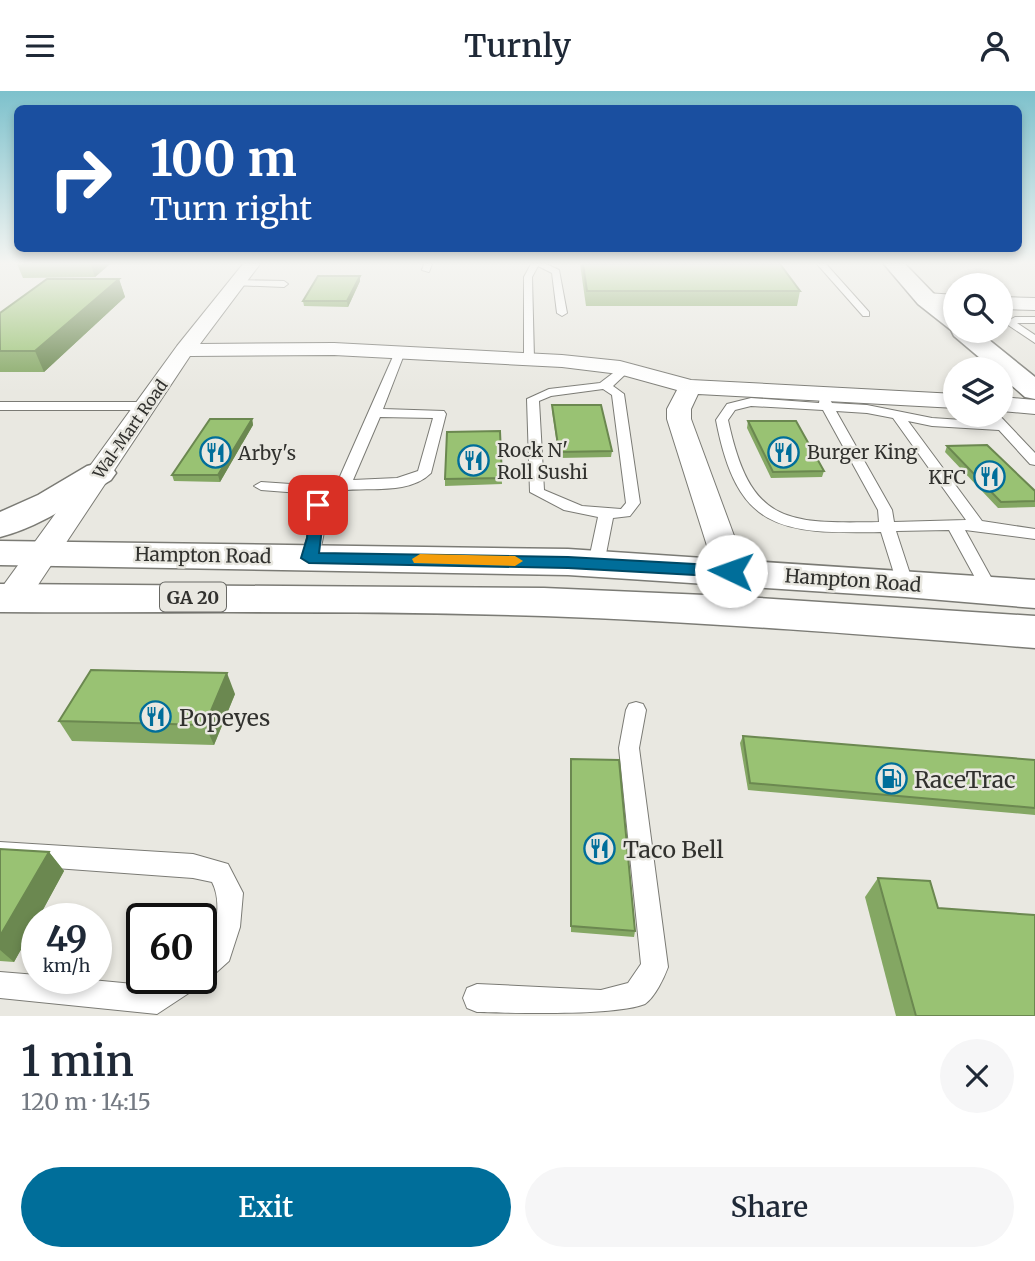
<!DOCTYPE html>
<meta charset="utf-8">
<style>
body{margin:0;font-family:Merriweather,serif;background:#f6f6f7;color:#1f2937;height:100vh;display:flex;flex-direction:column;font-size:26px;white-space:nowrap}
*{box-sizing:border-box;margin:0}
p{font-size:23px;color:#747a83}
.icon{flex:none;width:38px;height:38px;fill:none;stroke:currentColor;stroke-width:2;stroke-linecap:round;stroke-linejoin:round}
.map{position:relative;height:925px;overflow:hidden}
.side{display:flex;flex-direction:column;background:#fff;flex:1}
.side>*{flex:none}
.hud{position:absolute;left:14px;top:14px;width:1008px;height:147px;border-radius:10px;box-shadow:0 4px 10px #0003;background:#1a4fa0;color:#fff;overflow:hidden}
.fabs{position:absolute;left:943px;top:182px;display:grid;gap:14px}
.fabs a{display:grid;place-items:center;width:70px;height:70px;border-radius:50%;background:#fff;box-shadow:0 4px 10px #0003;font-size:35px}
.speed{position:absolute;left:21px;top:812px;display:flex;gap:14px;font-size:35px;font-weight:700;text-align:center}
.speed>*{display:grid;place-content:center;width:91px;height:91px;border-radius:50%;background:#fff;box-shadow:0 4px 10px #0003;line-height:1}
.speed small{font-size:18px;font-weight:400}
.speed .limit{border:4px solid #111;border-radius:10px;background:#fff;color:#111}
.pin{position:absolute;display:grid;place-items:center;width:60px;height:60px;color:#fff;margin:-30px;border-radius:14px;box-shadow:0 4px 10px #0006}
.me{position:absolute;width:77px;margin:-38px;rotate:273deg;stroke-linejoin:round;filter:drop-shadow(0 0 5px #0008)}
.turn{display:flex;align-items:center;gap:24px;height:147px;padding:0 21px;font-size:32px}
.turn .icon{width:91px;height:91px;stroke-width:2.5}
.turn b{display:block;font-size:49px;line-height:60px}
.round{display:grid;place-items:center;flex:none;width:74px;height:74px;border-radius:37px;background:#f6f6f7}
.headline{display:flex;align-items:center;justify-content:space-between;height:119px;padding:0 21px}
h1{font-size:42px;font-weight:600;line-height:52px}
.primary-button{display:flex;gap:14px;margin-top:auto;padding:14px 21px}
.primary-button a{flex:1;height:80px;border-radius:42px;background:#006e9a;color:#fff;font-size:28px;font-weight:600;line-height:80px;text-align:center}
.primary-button a+a{background:#f6f6f7;color:#1f2937}
header{display:flex;justify-content:space-between;align-items:center;height:91px;padding:0 21px;background:#fff;font-size:32px;font-weight:600}
.map>svg:first-child{display:block}
</style>
<header><svg class="icon" aria-label="menu" viewBox="0 0 24 24"><path d="M4 6h16M4 12h16M4 18h16"/></svg>Turnly<svg class="icon" aria-label="person" viewBox="0 0 24 24"><circle cx="12" cy="8" r="4"/><path d="M4 21q1-7 8-7t8 7"/></svg></header>
<div class="map">
<svg width="1035" height="925" viewBox="0 0 1035 925">
<rect width="100%" height="100%" fill="#e9e8e1"/>
<g fill="none" stroke-linecap="round" stroke-linejoin="round">
<defs>
<g id="service">
<path d="M 424,173 L 432,173 L 429,181 L 422,179 Z"/>
<path d="M 531,173 L 546,173 L 559,179 L 567,222 L 562,225 L 557,222 L 552,182 L 538,175 L 532,186 L 534,268 L 529,271 L 524,268 L 524,186 Z"/>
<path d="M 817,173 L 826,173 L 869,221 L 869,225 L 863,225 Z"/>
<path d="M 236,189 L 284,190 L 288,193 L 284,196 L 233,194 L 232,192 Z"/>
<path d="M 1015,226 L 1035,226 L 1035,232 L 1017,232 L 1035,244 L 1035,252 L 1008,234 L 1008,230 Z"/>
<path d="M 400,258 L 405,261 L 383,318 L 444,320 L 446,323 L 431,382 C 406,407 358,393 327,402 C 325,424 326,450 315,471 L 303,471 L 301,467 L 307,447 L 313,403 L 261,399 L 254,395 L 261,391 L 320,395 L 338,390 L 395,261 ZM 380,326 L 433,327 L 418,380 L 397,387 L 353,389 Z"/>
<path d="M 621,276 L 631,278 L 613,295 L 624,303 L 640,412 L 630,425 L 613,427 L 604,473 L 596,478 L 588,473 L 598,426 L 564,419 L 530,401 L 527,308 L 549,298 L 600,292 ZM 603,298 L 612,304 L 626,412 L 621,418 L 582,415 L 544,399 L 539,310 L 551,305 Z"/>
<path d="M 824,305 L 828,306 L 832,312 L 867,314 L 932,327 L 992,331 L 992,325 L 1000,325 L 1035,362 L 1035,374 L 1030,373 L 999,339 L 932,335 L 908,330 L 982,430 L 1035,438 L 1035,448 L 965,439 L 998,499 L 996,503 L 984,503 L 949,439 L 896,440 L 913,492 L 905,498 L 897,492 L 881,441 C 779,443 737,439 716,329 L 727,313 L 751,307 L 819,312 L 820,306 ZM 751,315 L 823,319 L 878,419 L 879,431 C 783,433 750,431 728,329 L 735,319 ZM 836,320 L 867,322 L 893,327 L 966,429 L 894,431 L 892,419 Z"/>
<path d="M 0,311 L 146,311 L 152,315 L 146,319 L 0,319 Z"/>
<path d="M 636,611 L 643,613 L 646,619 L 639,657 L 668,876 C 664,887 655,906 645,913 C 615,925 515,922 477,921 L 467,917 L 463,907 L 467,897 L 477,893 L 601,899 L 628,892 L 641,873 L 619,657 L 626,619 L 629,613 Z"/>
<path d="M 0,751 L 193,763 L 228,773 L 243,802 L 240,836 L 229,870 L 210,887 L 201,891 L 198,896 L 157,923 L 0,907 L 0,881 L 37,884 L 37,887 L 71,887 L 154,895 L 165,887 L 201,887 L 201,860 C 218,845 222,810 212,791 L 193,787 L 0,773 Z"/>
</g>
<g id="minor">
<path d="M 243,173 L 260,173 L 200,253 L 334,252 L 562,264 L 620,270 L 691,289 L 956,303 L 956,317 L 698,303 L 691,318 L 691,328 L 747,480 L 742,488 L 731,491 L 720,488 L 715,480 L 667,328 L 667,318 L 677,299 L 619,283 L 562,276 L 334,264 L 190,265 L 24,515 L 12,519 L 0,515 L 0,499 L 177,255 Z"/>
<path d="M 926,202 L 956,204 L 956,216 L 919,212 L 917,208 Z"/>
<path d="M 1001,206 L 1035,207 L 1035,219 L 1001,218 Z"/>
<path d="M 1001,306 L 1035,309 L 1035,323 L 1001,320 Z"/>
</g>
<path id="tertiary" d="M 884,173 L 905,173 L 934,203 L 956,221 L 956,240 L 978,240 L 1035,286 L 1035,308 L 1025,306 L 1001,285 L 1001,278 L 993,278 L 954,245 L 951,239 L 918,213 Z"/>
<g id="primary">
<path d="M 99,372 L 111,375 L 116,382 L 111,389 C 76,410 40,436 0,446 L 0,421 L 38,404 L 87,375 Z"/>
<path d="M 0,450 L 568,458 L 1035,489 L 1035,517 L 905,506 L 568,484 L 0,474 Z"/>
<path d="M 0,493 L 544,497 L 728,505 L 1035,525 L 1035,557 C 872,544 708,531 544,525 C 363,519 181,522 0,521 Z"/>
</g>
</defs>
<use href="#service" stroke="#7b7b75" stroke-width="2"/>
<use href="#minor" stroke="#7b7b75" stroke-width="2"/>
<use href="#tertiary" stroke="#7b7b75" stroke-width="3"/>
<use href="#primary" stroke="#7b7b75" stroke-width="3"/>
<use href="#service" fill="#fff" fill-rule="evenodd"/>
<use href="#minor" fill="#fff" fill-rule="evenodd"/>
<use href="#tertiary" fill="#fff" fill-rule="evenodd"/>
<use href="#primary" fill="#fff" fill-rule="evenodd"/>
</g>
<g fill="#84a763">
<path d="M 17,173 L 110,173 L 95,186 L 23,187 Z"/>
<path d="M 580,173 L 780,173 L 800,200 L 797,215 L 586,215 Z"/>
<path d="M 360,185 L 360,190 L 348,216 L 304,215 L 303,210 Z"/>
<path d="M 119,188 L 125,206 L 44,281 L 0,281 L 0,222 Z"/>
<path d="M 552,314 L 612,360 L 611,366 L 559,367 L 552,320 Z"/>
<path d="M 252,328 L 253,334 L 220,391 L 174,390 L 172,384 Z"/>
<path d="M 748,330 L 824,380 L 822,386 L 771,387 L 747,337 Z"/>
<path d="M 500,340 L 502,393 L 445,395 L 445,388 Z"/>
<path d="M 947,355 L 1035,400 L 1035,416 L 998,417 L 945,361 Z"/>
<path d="M 235,603 L 214,654 L 72,650 L 59,630 Z"/>
<path d="M 743,645 L 1035,669 L 1035,724 L 748,699 L 740,652 Z"/>
<path d="M 571,668 L 635,840 L 634,846 L 571,841 Z"/>
<path d="M 0,758 L 49,761 L 64,780 L 14,871 L 0,870 Z"/>
<path d="M 878,787 L 938,817 L 1035,925 L 896,925 L 865,806 Z"/>
</g>
<g fill="#6b8850">
<path d="M 91,173 L 110,173 L 95,186 Z"/>
<path d="M 360,185 L 360,190 L 348,216 L 347,210 Z"/>
<path d="M 119,188 L 125,206 L 44,281 L 35,260 Z"/>
<path d="M 252,328 L 253,334 L 220,391 L 218,384 Z"/>
<path d="M 227,582 L 235,603 L 214,654 L 205,634 Z"/>
<path d="M 49,761 L 64,780 L 38,828 L 37,828 L 37,830 L 14,871 L 0,859 L 0,845 Z"/>
</g>
<g fill="#99c273" stroke="#6b8850" stroke-width="2">
<path d="M 583,173 L 780,173 L 800,200 L 587,200 Z"/>
<path d="M 318,185 L 360,185 L 347,210 L 303,210 Z"/>
<path d="M 47,188 L 119,188 L 35,260 L 0,260 L 0,222 Z"/>
<path d="M 552,314 L 601,314 L 612,360 L 559,361 Z"/>
<path d="M 210,328 L 252,328 L 218,384 L 172,384 Z"/>
<path d="M 748,330 L 796,330 L 824,380 L 773,381 Z"/>
<path d="M 500,340 L 502,387 L 445,388 L 447,341 Z"/>
<path d="M 987,354 L 1035,400 L 1035,410 L 1001,411 L 947,355 Z"/>
<path d="M 91,579 L 227,582 L 205,634 L 59,630 Z"/>
<path d="M 743,645 L 1035,669 L 1035,717 L 750,692 Z"/>
<path d="M 571,668 L 619,669 L 635,840 L 571,835 Z"/>
<path d="M 0,758 L 49,761 L 0,845 Z"/>
<path d="M 878,787 L 930,790 L 938,817 L 1035,824 L 1035,925 L 916,925 Z"/>
</g>
<linearGradient id="sky" x2="0" y2="1"><stop stop-color="#7dc1cc"/><stop offset="0.57" stop-color="#f5f5f2"/><stop offset="1" stop-color="#f5f5f2" stop-opacity="0"/></linearGradient>
<rect width="1035" height="302" fill="url(#sky)"/>
<path fill="#006e9a" stroke="#004864" stroke-width="2" d="M 318,410 L 325,414 L 319,462 L 568,466 L 731,475 L 739,480 L 731,486 L 568,477 L 309,472 L 301,467 L 307,447 L 310,414 Z"/>
<path fill="#f59e0b" d="M 420,463 L 515,465 L 523,470 L 515,475 L 414,472 L 412,468 Z"/>
<defs>
<symbol id="restaurant-ring" viewBox="-11 -11 22 22"><circle r="9.5" fill="#e9e8e1" stroke="#006e9a" stroke-width="1.5"/><path d="M-5-6h1v4h1v-4h1v4h1v-4h1v5L-1.5 .5V6h-2V.5L-5-1ZM5-6V6H3V1.5H1.5Q1.5-4 5-6Z" fill="#006e9a"/></symbol>
<symbol id="fuel-ring" viewBox="-11 -11 22 22"><circle r="9.5" fill="#e9e8e1" stroke="#006e9a" stroke-width="1.5"/><path d="M-5.5-6h7V0h2V4h1.3V-2.5L3-4.5l.8-.8L6-3V5H2.5V1h-1V6h-7ZM-4.2-4.7v3.2H.2V-4.7Z" fill="#006e9a"/></symbol>
</defs>
<g fill-rule="evenodd">
<use href="#restaurant-ring" x="766" y="344" width="35" height="35"/>
<use href="#restaurant-ring" x="198" y="344" width="35" height="35"/>
<use href="#restaurant-ring" x="456" y="352" width="35" height="35"/>
<use href="#restaurant-ring" x="972" y="368" width="35" height="35"/>
<use href="#restaurant-ring" x="138" y="608" width="35" height="35"/>
<use href="#fuel-ring" x="874" y="670" width="35" height="35"/>
<use href="#restaurant-ring" x="582" y="740" width="35" height="35"/>
</g>
<g text-anchor="middle" dominant-baseline="central" stroke-width="5" stroke-linejoin="round" paint-order="stroke">
<g font-size="16" fill="#31312e" stroke="#e9e8e1">
<text transform="translate(130 338) rotate(-55)">Wal-Mart Road</text>
</g>
<rect fill="#e9e8e1" stroke="#686864" stroke-width="2" x="160" y="491.5" width="66" height="29" rx="5"/>
<g font-size="18" font-weight="bold" fill="#31312e">
<text x="193" y="506">GA 20</text>
</g>
<g font-size="19" fill="#31312e" stroke="#e9e8e1" text-anchor="start">
<text x="497" y="359">Rock N'<tspan x="497" dy="22">Roll Sushi</tspan></text>
<text x="807" y="361">Burger King</text>
<text x="238" y="362">Arby's</text>
<text x="966" y="386" text-anchor="end">KFC</text>
</g>
<g font-size="19" fill="#31312e" stroke="#e9e8e1">
<text transform="translate(203 464) rotate(1)">Hampton Road</text>
<text transform="translate(853 489) rotate(4)">Hampton Road</text>
</g>
<g font-size="23" fill="#31312e" stroke="#e9e8e1" text-anchor="start">
<text x="179" y="626">Popeyes</text>
<text x="914" y="688">RaceTrac</text>
<text x="623" y="758">Taco Bell</text>
</g>
</g>
</svg>
<div class="fabs">
<a><svg class="icon" aria-label="search" viewBox="0 0 24 24"><circle cx="10" cy="10" r="6"/><path d="M15 15l6 6"/></svg></a>
<a><svg class="icon" aria-label="layers" viewBox="0 0 24 24"><path d="M12 4l9 5-9 5-9-5zM3 14l9 5 9-5"/></svg></a>
</div>
<div class="speed"><div>49<small>km/h</small></div><div class="limit">60</div></div>
<div class="pin" style="left:318px;top:414px;background:#d93025"><svg class="icon" aria-label="arrive" viewBox="0 0 24 24"><path d="M6 21V4h12l-3 4 3 4H6"/></svg></div>
<svg class="me" style="left:731px;top:480px" viewBox="-20 -20 40 40"><circle r="19" fill="#fff"/><path d="M0-13L10 11 0 6-10 11z" fill="#006e9a"/></svg>
<div class="hud">
<div class="turn"><svg class="icon" aria-label="right" viewBox="0 0 24 24"><path d="M7 20v-9h11M14 6l5 5-5 5"/></svg><div><b>100 m</b>Turn right</div></div>
</div>
</div>
<section class="side">
<div class="headline"><div><h1>1 min</h1><p>120 m · 14:15</p></div><a class="round"><svg class="icon" aria-label="close" viewBox="0 0 24 24"><path d="M6 6l12 12M18 6L6 18"/></svg></a></div>
<div class="primary-button"><a>Exit</a><a>Share</a></div>
</section>
